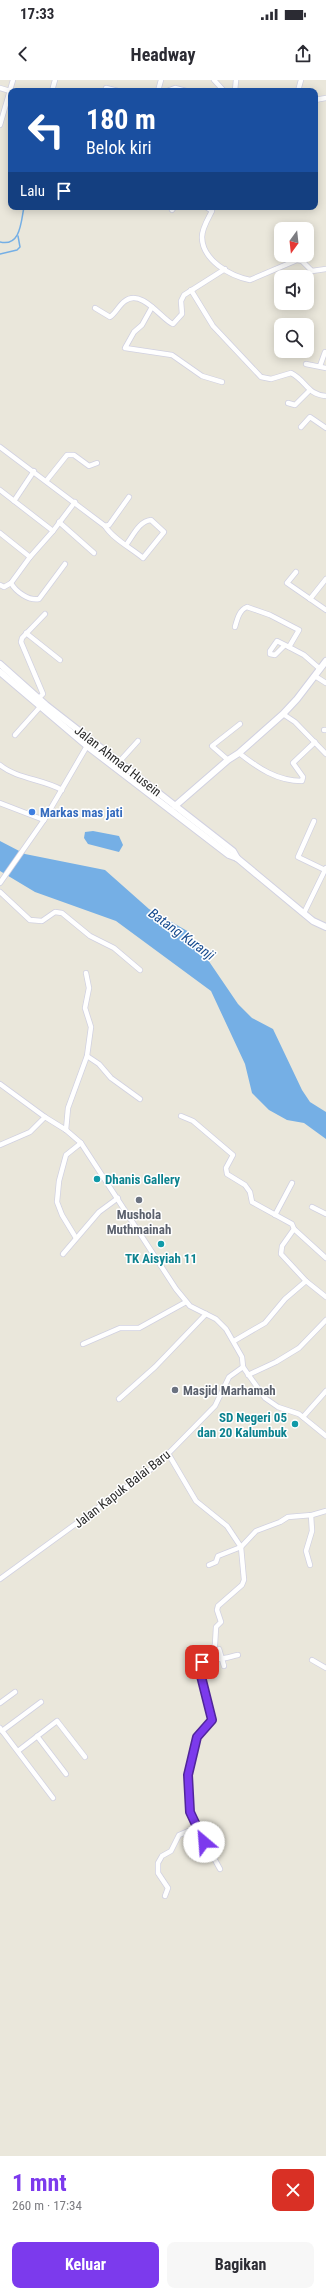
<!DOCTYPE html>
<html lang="id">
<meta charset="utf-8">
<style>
body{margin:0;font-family:"Roboto Condensed",sans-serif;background:#f7f7f7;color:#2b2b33;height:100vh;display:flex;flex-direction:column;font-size:15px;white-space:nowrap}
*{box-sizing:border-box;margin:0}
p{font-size:13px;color:#7c7c81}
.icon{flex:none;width:22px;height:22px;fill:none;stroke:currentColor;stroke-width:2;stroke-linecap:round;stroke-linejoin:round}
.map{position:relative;height:2076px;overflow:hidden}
.sheet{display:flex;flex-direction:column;background:#fff;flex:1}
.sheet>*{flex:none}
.banner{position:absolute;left:8px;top:8px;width:310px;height:122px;border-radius:8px;box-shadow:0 2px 10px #0003;background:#1a4fa0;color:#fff;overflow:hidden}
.needle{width:26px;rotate:195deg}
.tools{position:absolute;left:274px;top:142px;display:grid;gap:8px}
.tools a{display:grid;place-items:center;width:40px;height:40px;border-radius:8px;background:#fff;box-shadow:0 2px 10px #0003;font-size:20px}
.pin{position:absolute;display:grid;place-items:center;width:34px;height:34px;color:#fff;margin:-17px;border-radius:8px;box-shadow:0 2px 6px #0006}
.me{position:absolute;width:44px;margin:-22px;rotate:333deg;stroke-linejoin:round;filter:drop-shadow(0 0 3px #0008)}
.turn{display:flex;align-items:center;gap:14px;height:84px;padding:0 12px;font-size:18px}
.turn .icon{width:52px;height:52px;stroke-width:2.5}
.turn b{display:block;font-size:28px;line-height:34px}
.then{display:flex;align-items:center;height:38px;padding:0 12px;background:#0003;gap:8px;font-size:15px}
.round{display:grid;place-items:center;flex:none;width:42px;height:42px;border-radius:8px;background:#f7f7f7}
.head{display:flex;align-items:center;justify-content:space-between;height:68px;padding:0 12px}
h1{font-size:24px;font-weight:700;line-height:30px;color:#7c3aed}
.cta{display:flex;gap:8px;margin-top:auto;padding:8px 12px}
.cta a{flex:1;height:46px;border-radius:8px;background:#7c3aed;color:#fff;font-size:16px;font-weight:700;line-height:46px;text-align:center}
.cta a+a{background:#f7f7f7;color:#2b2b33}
.status{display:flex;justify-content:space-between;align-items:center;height:28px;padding:0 20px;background:#fff;direction:ltr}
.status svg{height:11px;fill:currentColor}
header{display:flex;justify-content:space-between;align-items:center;height:52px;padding:0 12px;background:#fff;font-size:18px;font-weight:700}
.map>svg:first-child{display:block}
</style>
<div class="status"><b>17:33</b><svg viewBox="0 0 49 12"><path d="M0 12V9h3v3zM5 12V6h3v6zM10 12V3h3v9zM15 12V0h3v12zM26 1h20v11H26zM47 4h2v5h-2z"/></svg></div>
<header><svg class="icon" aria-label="back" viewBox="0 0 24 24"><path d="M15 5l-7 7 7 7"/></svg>Headway<svg class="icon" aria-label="share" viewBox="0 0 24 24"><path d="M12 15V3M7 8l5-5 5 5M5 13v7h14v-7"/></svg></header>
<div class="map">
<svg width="326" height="2076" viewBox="0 0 326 2076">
<rect width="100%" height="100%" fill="#eae7db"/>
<g fill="#75afe5">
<path d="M 93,751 L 119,756 L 123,765 L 119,772 L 88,764 L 84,758 L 85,752 Z"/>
<path d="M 0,761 L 25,774 L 105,790 L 149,829 L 189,852 L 238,924 L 252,938 L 273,949 L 302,1010 L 310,1022 L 326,1032 L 326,1059 L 304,1043 L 287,1040 L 269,1030 L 252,1013 L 245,984 L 211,911 L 116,841 L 35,812 L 0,791 Z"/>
</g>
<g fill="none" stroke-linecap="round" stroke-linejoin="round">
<g stroke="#75afe5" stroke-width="1.5">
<path d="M 0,162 C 21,167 21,141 24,127"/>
<path d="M 0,174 L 17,170 L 20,167 L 18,156"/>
</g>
<defs>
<g id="street">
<path d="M 214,0 L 224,11"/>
<path d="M 0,8 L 10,11"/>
<path d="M 106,8 L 118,11"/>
<path d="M 52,11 L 55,0"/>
<path d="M 158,11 L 161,0"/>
<path d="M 167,11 L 175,8 L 186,11"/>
<path d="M 235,11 L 236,0"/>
<path d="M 298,11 L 301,0"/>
<path d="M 315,20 L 326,18"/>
<path d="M 0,45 L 13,0"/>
<path d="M 206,127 L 212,131 C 208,139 202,148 202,157 C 202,180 230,196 250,200 L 297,180 L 302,181 L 312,191 L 326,189"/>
<path d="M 172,130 L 174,127"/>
<path d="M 191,210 L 213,246 L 261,297 L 271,299 L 291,293 C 307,301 306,314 326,316"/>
<path d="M 152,227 L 142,245 L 134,252 L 125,268 L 172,275 L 202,296 L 222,302"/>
<path d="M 95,228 L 110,237 C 116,233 119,225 125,221 C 142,208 163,241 173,244 L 182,234 L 181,221 L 184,215 L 225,189"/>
<path d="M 306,284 L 326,288"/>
<path d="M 320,286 L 325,272"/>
<path d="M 288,323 L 295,325 L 309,311"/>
<path d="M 301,347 L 310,337 L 326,348"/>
<path d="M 0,367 L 105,446 L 109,445 L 129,417"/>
<path d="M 47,400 L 67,375 L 74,375 L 89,386 L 97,383"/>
<path d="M 0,410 L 53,451 L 30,477"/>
<path d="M 14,421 L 34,391"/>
<path d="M 59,442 L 94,473"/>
<path d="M 105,446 C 113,459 131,468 143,478 L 164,452 L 151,440 C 139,441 133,456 126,465"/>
<path d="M 53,451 L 75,422"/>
<path d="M 0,453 L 30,477 L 11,503 L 4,507 L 0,505"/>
<path d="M 296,492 L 287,503 L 326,530"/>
<path d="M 11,503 C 16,512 29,521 39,519 L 65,484"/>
<path d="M 310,519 L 326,499"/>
<path d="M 235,547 C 237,540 239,530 247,527 L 270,535 L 299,550 L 289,567"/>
<path d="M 26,553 L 60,580"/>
<path d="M 285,565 L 277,561 L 270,571 L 270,574 L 275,575 L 285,565 L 304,575 L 320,589"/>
<path d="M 315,596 L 326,603"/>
<path d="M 39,618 L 43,614 L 21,562 L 22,558 L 45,534"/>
<path d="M 283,634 L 295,642 L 326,674"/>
<path d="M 324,650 L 326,650"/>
<path d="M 15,655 L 40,627"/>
<path d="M 239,673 C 258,688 277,701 302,701 L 303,697 L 293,683 L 315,662"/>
<path d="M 228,680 L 212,666 L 240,644"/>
<path d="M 119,682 L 138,661"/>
<path d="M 0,685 C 17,699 43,699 62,710"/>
<path d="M 0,723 L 44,740"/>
<path d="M 314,741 L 298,777 L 325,790"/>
<path d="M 0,803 L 44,740 L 87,666"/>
<path d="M 0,812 L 30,840 L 42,841 L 55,832 L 62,833 L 90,856 L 114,868 L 140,890"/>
<path d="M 304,833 L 326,788"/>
<path d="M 87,976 L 99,984 L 111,998 L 140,1019"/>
<path d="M 0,1004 L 45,1037 L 66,1050 L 81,1063 L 176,1209 L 190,1226 L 216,1239 L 226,1249 L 242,1277 L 243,1287 L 265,1318 L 278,1327 L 299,1334 L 326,1356"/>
<path d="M 181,1036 L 193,1041 L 233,1075 L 226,1088 L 227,1094 L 245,1105 L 250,1112 L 252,1122 L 292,1144 L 294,1149 L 282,1166 L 281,1174 L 306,1201"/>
<path d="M 66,1050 L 68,1028 L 87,976 L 91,947 L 85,928 L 89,908 L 86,893"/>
<path d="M 0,1065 L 30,1052 L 45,1037"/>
<path d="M 312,1127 L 326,1134"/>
<path d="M 275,1135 L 292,1103"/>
<path d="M 294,1149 L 326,1178"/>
<path d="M 76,1158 L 62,1135 L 57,1122 L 59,1101 L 66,1075 L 81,1063"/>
<path d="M 63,1174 L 99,1132 L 118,1118"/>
<path d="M 234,1261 L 265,1243 L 285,1219 L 306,1201 L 326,1217"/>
<path d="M 83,1264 L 120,1248 L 139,1248 L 186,1222"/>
<path d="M 248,1295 L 276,1282 L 299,1268 L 326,1240"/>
<path d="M 119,1319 L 155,1287 L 206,1234"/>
<path d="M 303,1337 L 326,1311"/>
<path d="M 169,1375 L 196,1421 L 227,1446 L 241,1467 L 244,1500 L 242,1505 L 218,1526 L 217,1530 L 221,1542 L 216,1547 L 215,1565 L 200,1588 L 212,1640 L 197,1657 L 194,1663 L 187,1704 L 191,1737 L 220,1789"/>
<path d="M 209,1485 L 216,1482 L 218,1476 L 241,1467 L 256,1451 L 280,1442 L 288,1437 L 312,1435 L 326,1431"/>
<path d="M 310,1485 L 306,1471 L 312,1451 L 311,1435"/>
<path d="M 0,1499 L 158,1384 L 215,1326 L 229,1297 L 243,1287"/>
<path d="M 219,1569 L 224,1586"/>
<path d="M 208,1576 C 217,1582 228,1577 238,1575"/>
<path d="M 312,1580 L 326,1588"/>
<path d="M 0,1623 L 15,1612"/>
<path d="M 0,1648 L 53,1718"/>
<path d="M 2,1651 L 41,1622"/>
<path d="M 37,1656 L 66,1694"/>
<path d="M 18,1671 L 57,1641 L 85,1677"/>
<path d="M 165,1816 L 168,1808 L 158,1793 L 158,1783 L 162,1776 L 171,1771 L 179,1755 L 191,1750 L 195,1744"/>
</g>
<g id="secondary">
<path d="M 0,584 L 46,625 L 233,771 L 237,778"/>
<path d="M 0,592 L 87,666 L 229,775 L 237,778 L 313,841 L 326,847"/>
<path d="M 175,726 L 228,680 L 239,673 L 283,634 L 297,619 L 326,581"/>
</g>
</defs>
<use href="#street" stroke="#d1d1e1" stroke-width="6"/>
<use href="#secondary" stroke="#d1d1e1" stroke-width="8"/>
<use href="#street" stroke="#fff" stroke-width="4.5"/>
<use href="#secondary" stroke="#fff" stroke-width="6"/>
</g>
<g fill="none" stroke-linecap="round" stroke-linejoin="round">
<defs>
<path id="route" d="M 202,1582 L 200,1592 L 212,1640 L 197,1657 L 188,1695 L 190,1732 L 204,1762"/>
</defs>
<use href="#route" stroke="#51269a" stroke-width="10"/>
<use href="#route" stroke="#7c3aed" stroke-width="7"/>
</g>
<circle fill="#3f7fe0" stroke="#fff" stroke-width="1.5" cx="32" cy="732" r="4"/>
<g fill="#0f9aa8" stroke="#fff" stroke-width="1.5">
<circle cx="97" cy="1099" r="4"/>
<circle cx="161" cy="1164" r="4"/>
<circle cx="295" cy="1344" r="4"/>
</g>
<g fill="#6b7280" stroke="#fff" stroke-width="1.5">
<circle cx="139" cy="1120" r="4"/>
<circle cx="175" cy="1310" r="4"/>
</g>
<g text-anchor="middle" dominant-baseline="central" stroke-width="3" stroke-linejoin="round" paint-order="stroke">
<g font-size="13" fill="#292929" stroke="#fff">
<text transform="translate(118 681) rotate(38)">Jalan Ahmad Husein</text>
<text transform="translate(122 1409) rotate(-38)">Jalan Kapuk Balai Baru</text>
</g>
<g font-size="13" font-weight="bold" fill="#366cbe" stroke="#fff" text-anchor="start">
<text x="40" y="732">Markas mas jati</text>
</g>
<g font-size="13" font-weight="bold" fill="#0d838f" stroke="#fff" text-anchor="start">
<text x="105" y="1099">Dhanis Gallery</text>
<text x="161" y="1178" text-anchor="middle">TK Aisyiah 11</text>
<text x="287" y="1337" text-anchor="end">SD Negeri 05<tspan x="287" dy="15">dan 20 Kalumbuk</tspan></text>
</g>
<g font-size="13" font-weight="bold" fill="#5b616d" stroke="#fff">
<text x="139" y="1134">Mushola<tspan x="139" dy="15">Muthmainah</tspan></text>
<text x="183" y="1310" text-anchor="start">Masjid Marhamah</text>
</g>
<g font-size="14" font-style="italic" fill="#174b8f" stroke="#fff">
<text transform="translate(182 854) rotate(36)">Batang Kuranji</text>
</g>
</g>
</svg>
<div class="tools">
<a><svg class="needle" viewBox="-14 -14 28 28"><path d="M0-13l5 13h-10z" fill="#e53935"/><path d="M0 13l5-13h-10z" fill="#7c7c81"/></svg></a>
<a><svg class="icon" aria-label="sound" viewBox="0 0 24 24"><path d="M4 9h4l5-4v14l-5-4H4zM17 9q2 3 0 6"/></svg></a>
<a><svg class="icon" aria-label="search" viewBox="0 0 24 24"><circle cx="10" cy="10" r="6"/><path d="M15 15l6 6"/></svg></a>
</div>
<div class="pin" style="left:202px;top:1582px;background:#d93025"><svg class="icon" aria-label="arrive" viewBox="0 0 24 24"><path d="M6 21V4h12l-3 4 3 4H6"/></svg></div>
<svg class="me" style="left:204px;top:1762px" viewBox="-20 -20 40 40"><circle r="19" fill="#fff"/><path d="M0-13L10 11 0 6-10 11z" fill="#7c3aed"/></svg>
<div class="banner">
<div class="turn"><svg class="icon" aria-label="left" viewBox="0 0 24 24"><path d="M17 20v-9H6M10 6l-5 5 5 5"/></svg><div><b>180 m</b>Belok kiri</div></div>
<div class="then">Lalu<svg class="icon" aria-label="arrive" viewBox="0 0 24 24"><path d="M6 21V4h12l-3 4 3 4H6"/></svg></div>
</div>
</div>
<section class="sheet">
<div class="head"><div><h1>1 mnt</h1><p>260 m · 17:34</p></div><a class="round" style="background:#d93025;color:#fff"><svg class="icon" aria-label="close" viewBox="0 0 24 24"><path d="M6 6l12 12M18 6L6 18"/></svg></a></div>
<div class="cta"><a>Keluar</a><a>Bagikan</a></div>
</section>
